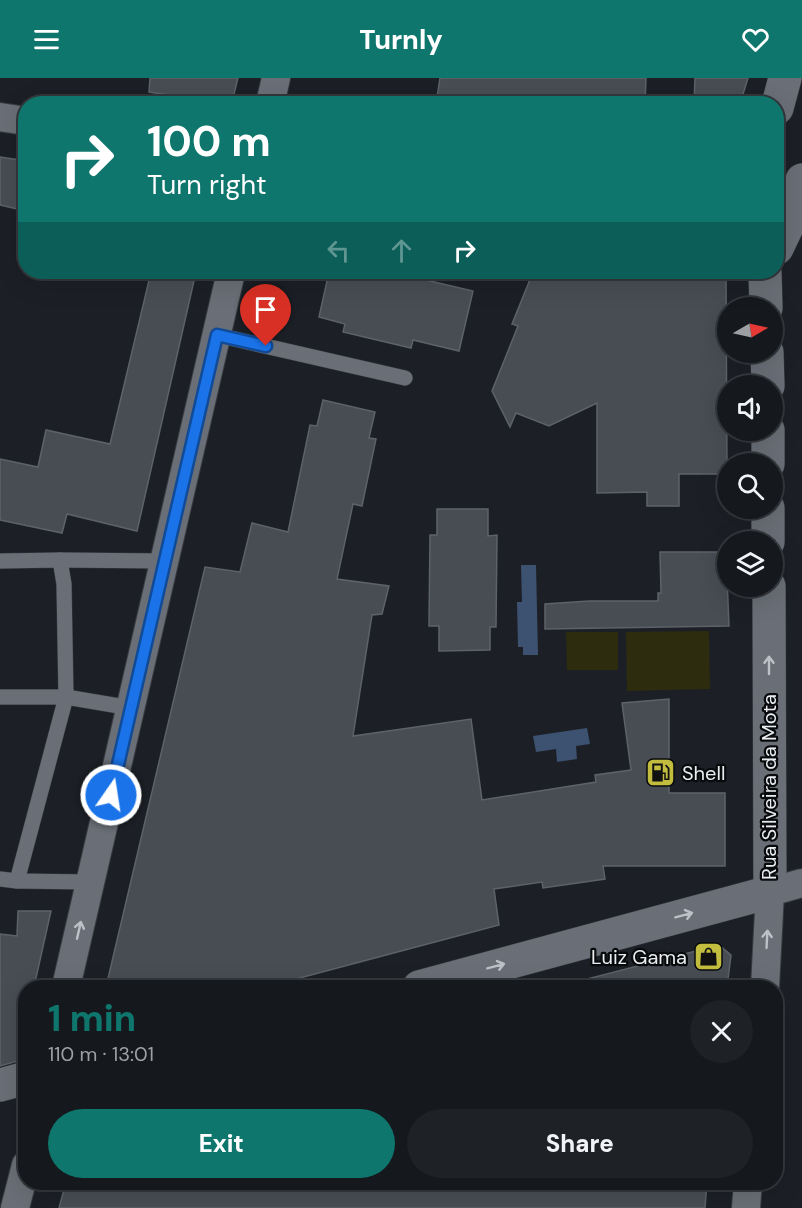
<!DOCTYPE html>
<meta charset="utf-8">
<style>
body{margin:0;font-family:"DM Sans",sans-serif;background:#1e2125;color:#f1f3f6;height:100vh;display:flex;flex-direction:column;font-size:22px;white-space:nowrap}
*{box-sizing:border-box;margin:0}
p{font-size:20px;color:#9da0a3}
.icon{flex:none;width:33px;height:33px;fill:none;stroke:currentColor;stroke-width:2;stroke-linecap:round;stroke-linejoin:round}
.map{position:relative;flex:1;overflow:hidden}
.drawer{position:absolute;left:18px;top:902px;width:765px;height:210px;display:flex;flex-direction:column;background:#15181c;border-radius:24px;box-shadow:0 6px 24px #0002,0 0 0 2px #34373b}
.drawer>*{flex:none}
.guide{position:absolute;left:18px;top:18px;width:766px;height:183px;border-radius:24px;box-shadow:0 6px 24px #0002,0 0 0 2px #34373b;background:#0f766e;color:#fff;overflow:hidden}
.needle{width:39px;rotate:81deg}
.fabs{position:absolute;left:717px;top:219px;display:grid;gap:12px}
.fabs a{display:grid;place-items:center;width:66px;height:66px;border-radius:50%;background:#15181c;box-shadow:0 6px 24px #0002,0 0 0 2px #34373b;font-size:30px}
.pin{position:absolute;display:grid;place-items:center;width:51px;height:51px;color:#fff;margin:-62px -26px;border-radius:50% 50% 50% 0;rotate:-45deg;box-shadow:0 0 6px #0007}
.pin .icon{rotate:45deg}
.me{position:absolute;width:66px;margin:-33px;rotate:13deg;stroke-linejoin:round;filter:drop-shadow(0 0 4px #0008)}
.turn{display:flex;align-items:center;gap:21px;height:126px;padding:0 30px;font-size:27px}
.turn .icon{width:78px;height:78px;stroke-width:2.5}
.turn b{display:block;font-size:42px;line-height:51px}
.lanes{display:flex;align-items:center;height:57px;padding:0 30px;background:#0003;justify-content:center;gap:30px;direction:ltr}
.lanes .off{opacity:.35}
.round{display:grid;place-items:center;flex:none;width:63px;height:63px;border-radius:32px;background:#1e2125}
.headline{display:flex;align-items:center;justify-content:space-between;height:102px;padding:0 30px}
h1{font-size:36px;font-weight:800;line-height:45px;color:#0f766e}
.button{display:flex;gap:12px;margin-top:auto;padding:12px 30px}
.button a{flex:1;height:69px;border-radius:36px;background:#0f766e;color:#fff;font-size:24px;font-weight:800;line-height:69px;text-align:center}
.button a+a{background:#1e2125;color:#f1f3f6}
header{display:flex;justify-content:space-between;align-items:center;height:78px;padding:0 30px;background:#0f766e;color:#fff;font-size:27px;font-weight:800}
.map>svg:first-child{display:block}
</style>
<header><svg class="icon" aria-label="menu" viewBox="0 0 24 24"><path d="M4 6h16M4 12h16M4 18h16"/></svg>Turnly<svg class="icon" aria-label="heart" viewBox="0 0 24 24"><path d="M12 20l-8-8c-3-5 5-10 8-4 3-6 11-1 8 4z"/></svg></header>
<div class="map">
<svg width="802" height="1130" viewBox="0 0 802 1130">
<rect width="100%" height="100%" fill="#1c2026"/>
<g fill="#2d2c0e">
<path d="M 709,553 L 710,611 L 627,613 L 626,554 Z"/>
<path d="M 566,554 L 618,554 L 618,592 L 567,592 Z"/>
</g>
<g fill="#3d5170">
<path d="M 521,487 L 536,487 L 538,577 L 523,577 L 523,569 L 518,569 L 517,524 L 522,524 Z"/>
<path d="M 587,650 L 590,666 L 576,668 L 577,681 L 557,684 L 556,671 L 536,674 L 533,658 Z"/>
</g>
<g fill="#484d54" stroke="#5d6269" stroke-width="1.5">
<path d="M 150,0 L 238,0 L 233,20 L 224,25 L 149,14 Z"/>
<path d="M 440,0 L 646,0 L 645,26 L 436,26 Z"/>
<path d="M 695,0 L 748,0 L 740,26 L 694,26 Z"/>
<path d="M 0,79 L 26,83 L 26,133 L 0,127 Z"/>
<path d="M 151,194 L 196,194 L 137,453 L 67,436 L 62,455 L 0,442 L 0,381 L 38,389 L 46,352 L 110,366 Z"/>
<path d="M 329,194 L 392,194 L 473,213 L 459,273 L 413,262 L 411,270 L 343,254 L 345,246 L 319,239 Z"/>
<path d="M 533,194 L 726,194 L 727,396 L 679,396 L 679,428 L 647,428 L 647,414 L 597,415 L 597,325 L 549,348 L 516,335 L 510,349 L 492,313 L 518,248 L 512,246 Z"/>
<path d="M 323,322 L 375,334 L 369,360 L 376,361 L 362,428 L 353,426 L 337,501 L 389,508 L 382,536 L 372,537 L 353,658 L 471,641 L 482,722 L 596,704 L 595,697 L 631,692 L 622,625 L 669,621 L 669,715 L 725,715 L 725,788 L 603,788 L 605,801 L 543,810 L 542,804 L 494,811 L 499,847 L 266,909 L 106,909 L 205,489 L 240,494 L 252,445 L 288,454 L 310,347 L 317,348 Z"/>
<path d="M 437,431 L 488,431 L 488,458 L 497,457 L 496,549 L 490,549 L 490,572 L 439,573 L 439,548 L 429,548 L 430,457 L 437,457 Z"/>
<path d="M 660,474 L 726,474 L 729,548 L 545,551 L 545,526 L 589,523 L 658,523 L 658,515 L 661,515 Z"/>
<path d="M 18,833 L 51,833 L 34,909 L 26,909 L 26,948 L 18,983 L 0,988 L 0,856 L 17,858 Z"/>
<path d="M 719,867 L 731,877 L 727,909 L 588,909 L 587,901 Z"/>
<path d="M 66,1104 L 707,1104 L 705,1130 L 59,1130 Z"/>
</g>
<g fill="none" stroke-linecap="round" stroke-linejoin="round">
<defs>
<g id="service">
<path d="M 217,257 L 405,300"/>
<path d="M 60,482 L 165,483"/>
<path d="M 0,483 L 60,482 L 64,506 L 66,619 L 17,803 L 0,801"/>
<path d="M 0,619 L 66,619 L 131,630"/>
<path d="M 17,803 L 90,804"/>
</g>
<g id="minor">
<path d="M 270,26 L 276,0"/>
<path d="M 0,39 L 26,43"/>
<path d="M 66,909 L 231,194"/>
<path d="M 765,909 L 770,814 L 802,805"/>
<path d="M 15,1130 L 26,1087"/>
<path d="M 746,1130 L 748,1104"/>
</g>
<g id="secondary">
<path d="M 777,30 L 785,0"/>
<path d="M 777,170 L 789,145 L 802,102"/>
<path d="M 765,194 L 766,230"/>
<path d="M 767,274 L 768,308"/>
<path d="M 768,352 L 768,386"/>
<path d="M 768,430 L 768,464"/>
<path d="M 419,909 L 770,814 L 769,508"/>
<path d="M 0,1007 L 26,1000"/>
</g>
</defs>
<use href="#service" stroke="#393c41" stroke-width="16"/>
<use href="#minor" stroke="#393c41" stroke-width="30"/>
<use href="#secondary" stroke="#393c41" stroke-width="34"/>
<use href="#service" stroke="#6a6f77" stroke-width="15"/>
<use href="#minor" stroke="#6a6f77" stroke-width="28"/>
<use href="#secondary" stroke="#6a6f77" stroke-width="33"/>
</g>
<defs><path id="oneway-shaft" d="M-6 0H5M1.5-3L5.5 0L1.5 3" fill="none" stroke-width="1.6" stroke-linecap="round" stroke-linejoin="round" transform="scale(1.5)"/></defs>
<g stroke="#bdc0c6">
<use href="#oneway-shaft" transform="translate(769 587) rotate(-90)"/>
<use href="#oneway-shaft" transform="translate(684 837) rotate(-15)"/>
<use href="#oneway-shaft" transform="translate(79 852) rotate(-77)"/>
<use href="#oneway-shaft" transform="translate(767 861) rotate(-87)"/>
<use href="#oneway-shaft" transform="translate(496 888) rotate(-15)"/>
</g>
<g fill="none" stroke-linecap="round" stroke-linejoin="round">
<defs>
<path id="route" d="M 111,717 L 217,257 L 266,268"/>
</defs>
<use href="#route" stroke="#114b97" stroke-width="15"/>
<use href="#route" stroke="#1a73e8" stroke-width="10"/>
</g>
<defs>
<symbol id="fuel-square" viewBox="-11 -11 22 22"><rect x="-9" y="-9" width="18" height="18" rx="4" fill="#c2bd3f" stroke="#080a0c"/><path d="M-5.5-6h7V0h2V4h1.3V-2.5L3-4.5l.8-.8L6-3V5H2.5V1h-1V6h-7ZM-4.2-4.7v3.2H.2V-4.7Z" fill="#111"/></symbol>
<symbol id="shop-square" viewBox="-11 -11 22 22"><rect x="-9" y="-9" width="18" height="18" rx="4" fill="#c2bd3f" stroke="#080a0c"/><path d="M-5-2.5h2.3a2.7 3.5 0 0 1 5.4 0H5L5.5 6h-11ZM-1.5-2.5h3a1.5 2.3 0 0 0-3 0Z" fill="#111"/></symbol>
</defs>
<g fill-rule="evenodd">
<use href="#fuel-square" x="644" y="678" width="33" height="33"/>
<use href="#shop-square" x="692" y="862" width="33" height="33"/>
</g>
<g text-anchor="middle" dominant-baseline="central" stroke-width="4.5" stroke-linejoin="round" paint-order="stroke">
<g font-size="20" fill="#e9ecf1" stroke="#080a0c" text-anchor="start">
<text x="682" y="695">Shell</text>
<text x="687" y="879" text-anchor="end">Luiz Gama</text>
</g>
<g font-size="20" fill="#e9ecf1" stroke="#080a0c">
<text transform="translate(769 709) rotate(-90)">Rua Silveira da Mota</text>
</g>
</g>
</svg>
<div class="fabs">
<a><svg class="needle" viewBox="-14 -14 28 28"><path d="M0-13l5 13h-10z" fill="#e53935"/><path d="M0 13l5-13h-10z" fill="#9da0a3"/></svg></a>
<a><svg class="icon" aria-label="sound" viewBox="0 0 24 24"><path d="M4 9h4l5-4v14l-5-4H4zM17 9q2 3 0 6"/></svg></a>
<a><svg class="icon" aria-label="search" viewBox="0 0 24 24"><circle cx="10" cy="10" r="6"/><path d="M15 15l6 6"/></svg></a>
<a><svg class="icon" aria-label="layers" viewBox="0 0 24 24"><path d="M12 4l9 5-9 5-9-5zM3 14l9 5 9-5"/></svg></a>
</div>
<div class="pin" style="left:266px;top:268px;background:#d93025"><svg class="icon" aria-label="arrive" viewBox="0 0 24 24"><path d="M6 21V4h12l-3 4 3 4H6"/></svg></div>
<svg class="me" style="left:111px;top:717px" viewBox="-20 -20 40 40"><circle r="17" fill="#1a73e8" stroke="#fff" stroke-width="3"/><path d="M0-11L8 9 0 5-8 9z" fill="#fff"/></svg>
<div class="guide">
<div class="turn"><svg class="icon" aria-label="right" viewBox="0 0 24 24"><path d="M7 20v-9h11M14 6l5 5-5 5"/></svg><div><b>100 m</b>Turn right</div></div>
<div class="lanes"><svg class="icon off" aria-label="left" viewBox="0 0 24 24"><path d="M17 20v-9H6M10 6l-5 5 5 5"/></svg><svg class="icon off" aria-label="ahead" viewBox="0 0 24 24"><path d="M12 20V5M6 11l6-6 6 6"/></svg><svg class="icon" aria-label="right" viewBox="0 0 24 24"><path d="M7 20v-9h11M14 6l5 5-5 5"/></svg></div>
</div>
<section class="drawer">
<div class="headline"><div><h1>1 min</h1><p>110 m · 13:01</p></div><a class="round"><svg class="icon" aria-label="close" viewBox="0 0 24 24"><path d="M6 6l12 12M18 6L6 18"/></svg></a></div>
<div class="button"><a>Exit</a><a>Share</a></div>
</section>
</div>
